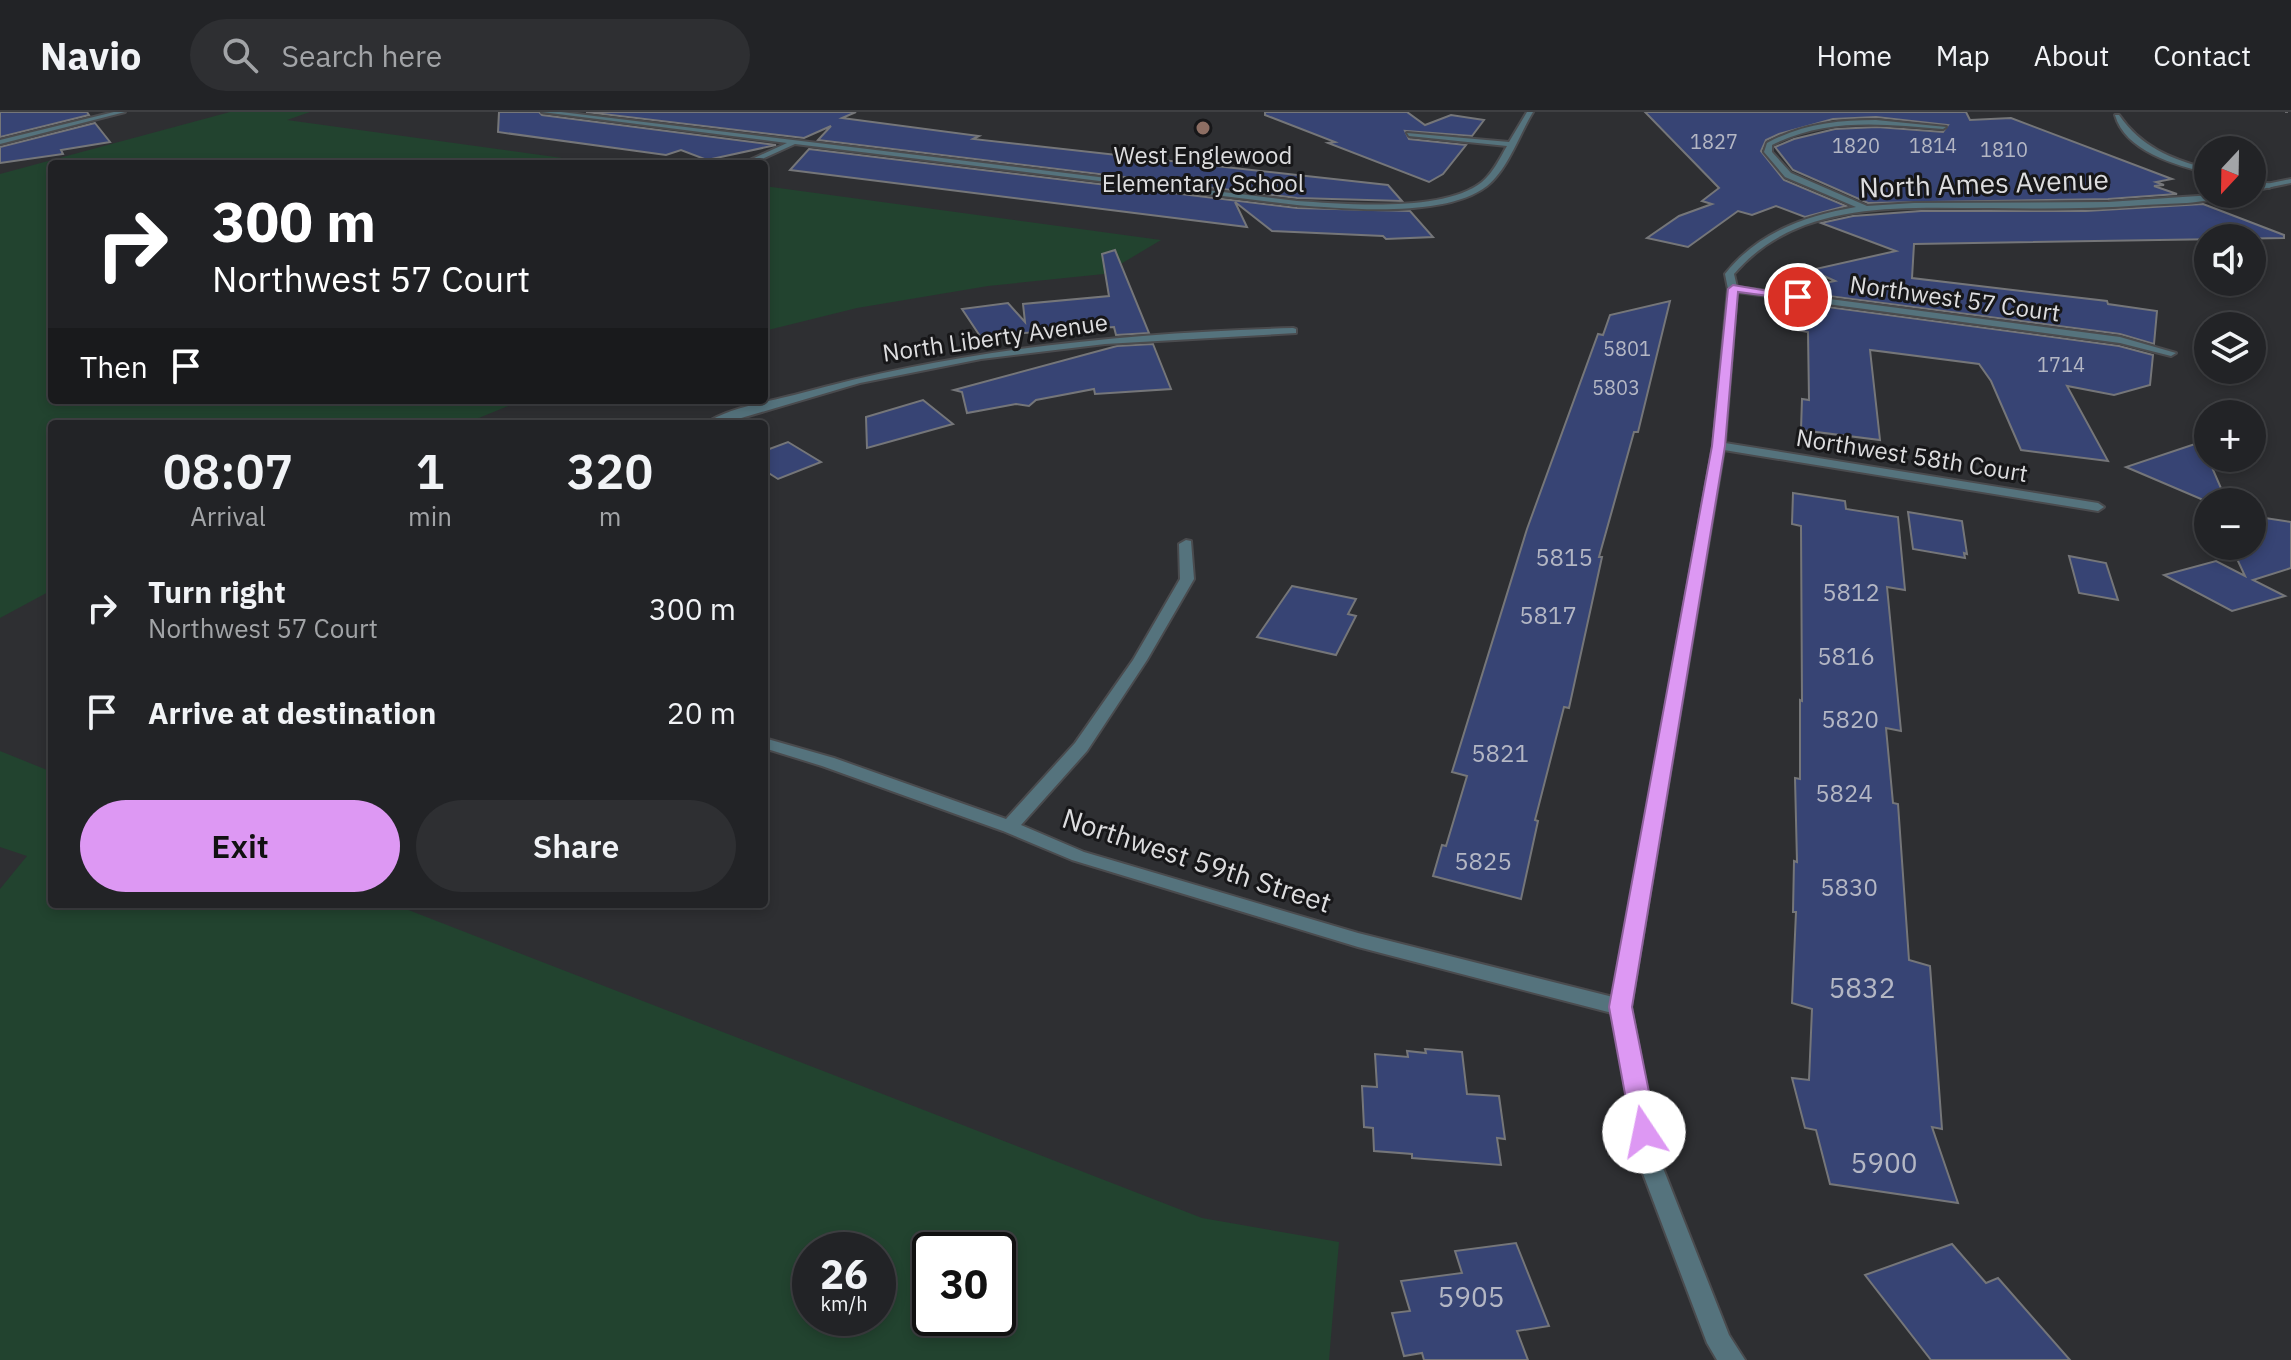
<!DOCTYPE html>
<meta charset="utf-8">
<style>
body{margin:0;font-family:"IBM Plex Sans",sans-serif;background:#2e2f32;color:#f1f3f6;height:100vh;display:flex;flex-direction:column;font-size:30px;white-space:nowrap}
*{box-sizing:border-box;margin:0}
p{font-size:26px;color:#a2a4a7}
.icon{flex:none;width:44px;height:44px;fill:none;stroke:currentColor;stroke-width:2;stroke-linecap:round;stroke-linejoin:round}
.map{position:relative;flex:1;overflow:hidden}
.side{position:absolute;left:48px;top:308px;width:720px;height:488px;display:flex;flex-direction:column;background:#222326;border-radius:8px;box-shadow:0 4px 12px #0003,0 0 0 2px #3f4043}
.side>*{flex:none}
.guide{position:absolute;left:48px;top:48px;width:720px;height:244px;border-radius:8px;box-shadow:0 4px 12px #0003,0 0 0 2px #3f4043;background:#202124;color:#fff;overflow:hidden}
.needle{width:52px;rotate:202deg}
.buttons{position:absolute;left:2194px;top:24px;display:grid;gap:16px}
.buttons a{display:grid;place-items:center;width:72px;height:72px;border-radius:50%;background:#222326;box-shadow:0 4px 12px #0003,0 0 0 2px #3f4043;font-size:40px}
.speed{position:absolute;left:792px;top:1120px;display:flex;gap:16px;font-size:40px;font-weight:700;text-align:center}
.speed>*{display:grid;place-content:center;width:104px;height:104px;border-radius:50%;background:#222326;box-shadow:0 4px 12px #0003,0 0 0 2px #3f4043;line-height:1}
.speed small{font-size:20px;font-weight:400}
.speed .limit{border:4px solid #111;border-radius:12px;background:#fff;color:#111}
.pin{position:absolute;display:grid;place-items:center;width:68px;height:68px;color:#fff;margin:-34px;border:4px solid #fff;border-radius:50%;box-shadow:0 2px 8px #0007}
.me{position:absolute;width:88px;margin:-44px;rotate:349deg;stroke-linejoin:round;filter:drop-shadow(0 0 6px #0008)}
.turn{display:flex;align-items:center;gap:28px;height:168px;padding:0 32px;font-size:36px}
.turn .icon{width:104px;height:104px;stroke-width:2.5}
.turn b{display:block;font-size:56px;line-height:68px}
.then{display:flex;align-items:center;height:76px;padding:0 32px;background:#0003;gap:16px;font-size:30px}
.eta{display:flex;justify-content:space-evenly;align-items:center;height:136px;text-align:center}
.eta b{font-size:48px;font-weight:600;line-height:56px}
.action{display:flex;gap:16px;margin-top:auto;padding:16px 32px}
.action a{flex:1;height:92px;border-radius:48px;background:#dd98f3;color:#111;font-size:32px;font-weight:600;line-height:92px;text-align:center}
.action a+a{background:#2e2f32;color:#f1f3f6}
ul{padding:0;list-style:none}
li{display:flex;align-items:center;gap:24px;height:104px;padding:0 32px}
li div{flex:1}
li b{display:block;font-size:30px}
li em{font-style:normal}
header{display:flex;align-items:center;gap:48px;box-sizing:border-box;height:112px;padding:0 40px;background:#222326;border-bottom:2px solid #3f4043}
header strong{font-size:38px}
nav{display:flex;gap:44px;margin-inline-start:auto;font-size:28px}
.search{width:560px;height:72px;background:#2e2f32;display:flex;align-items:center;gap:20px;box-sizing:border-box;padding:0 28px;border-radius:44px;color:#a2a4a7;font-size:30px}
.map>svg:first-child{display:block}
</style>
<header>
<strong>Navio</strong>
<div class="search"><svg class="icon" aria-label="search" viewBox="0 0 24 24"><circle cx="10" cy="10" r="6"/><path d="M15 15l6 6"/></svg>Search here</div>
<nav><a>Home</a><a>Map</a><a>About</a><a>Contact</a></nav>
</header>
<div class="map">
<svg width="2291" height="1248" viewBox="0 0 2291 1248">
<rect width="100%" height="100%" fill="#2e2f32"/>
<g fill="#22432f" fill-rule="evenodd">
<path d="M 230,0 L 310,0 L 287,8 L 606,52 L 52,52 L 52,288 L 523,288 L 464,312 L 52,312 L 52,478 L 0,506 L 0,62 Z"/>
<path d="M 764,74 L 1161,128 L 1104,162 L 988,174 L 857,196 L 764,219 Z"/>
<path d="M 0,639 L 52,660 L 52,792 L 393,792 L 1202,1106 L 1339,1130 L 1329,1248 L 0,1248 L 0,777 L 27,744 L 0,735 ZM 810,1138 L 878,1138 L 878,1206 L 810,1206 ZM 930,1138 L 998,1138 L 998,1206 L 930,1206 Z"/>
</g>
<g fill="#374474" stroke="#757679" stroke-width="2">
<path d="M 0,0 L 87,0 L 89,3 L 0,25 Z"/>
<path d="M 499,0 L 539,0 L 542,3 L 776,33 L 707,48 L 681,38 L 666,43 L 498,20 Z"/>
<path d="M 586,0 L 856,0 L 842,6 L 979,24 L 973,27 L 1388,73 L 1402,89 L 1297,86 L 818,28 L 831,14 L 804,26 Z"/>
<path d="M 1265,0 L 1407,0 L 1425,13 L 1451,3 L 1484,8 L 1472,24 L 1405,19 L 1409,27 L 1466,33 L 1443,62 L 1429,70 L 1328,31 L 1335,30 L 1265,3 Z"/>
<path d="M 1645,0 L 1966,0 L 1970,8 L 2011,6 L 2172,67 L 2156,70 L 2164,73 L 2154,74 L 2177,82 L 2108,87 L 1868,91 L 1793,58 L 1775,35 L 1794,27 L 1835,17 L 1877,15 L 1943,20 L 1948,13 L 1876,5 L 1833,7 L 1779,22 L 1766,28 L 1761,39 L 1784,68 L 1846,94 L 1805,105 L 1776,94 L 1752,103 L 1738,99 L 1688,135 L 1647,126 L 1679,104 L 1712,92 L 1702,89 L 1719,76 Z"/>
<path d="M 95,11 L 110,30 L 61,38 L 63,42 L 0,51 L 0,35 Z"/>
<path d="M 809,37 L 1297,96 L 1410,99 L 1433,125 L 1386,127 L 1383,124 L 1272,119 L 1235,90 L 1247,115 L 790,58 Z"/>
<path d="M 2203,92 L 2284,123 L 2284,126 L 1914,132 L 1912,166 L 2107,189 L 2108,192 L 2157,199 L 2154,232 L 2120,222 L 1798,180 L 1799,177 L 1835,169 L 1811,158 L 1896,139 L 1821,111 L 1853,104 L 1921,99 L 2086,99 Z"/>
<path d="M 1115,138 L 1149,221 L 1116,223 L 1114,215 L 980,224 L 962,197 L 1008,191 L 1025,210 L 1023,192 L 1109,184 L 1102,142 Z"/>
<path d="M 1670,189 L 1638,320 L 1634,320 L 1599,445 L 1602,445 L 1569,596 L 1564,595 L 1535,708 L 1538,709 L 1521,787 L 1433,764 L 1442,733 L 1446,734 L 1467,664 L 1452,660 L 1527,417 L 1598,222 L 1603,223 L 1610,203 Z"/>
<path d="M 1798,191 L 2119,234 L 2153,243 L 2150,273 L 2114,283 L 2067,274 L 2108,349 L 2021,338 L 1991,269 L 1979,252 L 1870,238 L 1880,328 L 1801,318 L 1802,287 L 1809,288 L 1808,220 L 1796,218 Z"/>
<path d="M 1153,232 L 1171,277 L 1095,282 L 1094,277 L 1036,288 L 1029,294 L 1016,292 L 967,301 L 962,280 L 954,278 L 1117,234 Z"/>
<path d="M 923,288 L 953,312 L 867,336 L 866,305 Z"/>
<path d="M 788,330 L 821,350 L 778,367 L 764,358 L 764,339 Z"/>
<path d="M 2201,330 L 2227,390 L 2208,390 L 2126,355 Z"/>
<path d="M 1793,381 L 1845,389 L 1846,397 L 1898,405 L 1905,478 L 1887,475 L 1901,619 L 1886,616 L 1893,691 L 1898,692 L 1909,848 L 1930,854 L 1942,1017 L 1932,1015 L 1958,1091 L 1830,1072 L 1816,1018 L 1805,1016 L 1792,966 L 1809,968 L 1812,897 L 1792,891 L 1796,800 L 1793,800 L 1794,749 L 1797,750 L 1795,666 L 1800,667 L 1800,588 L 1802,589 L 1801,414 L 1792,412 Z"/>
<path d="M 1908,400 L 1962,409 L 1967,442 L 1964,441 L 1965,446 L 1913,437 Z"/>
<path d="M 2252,404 L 2291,410 L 2291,456 L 2253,468 L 2285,484 L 2232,499 L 2164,463 L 2216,449 L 2245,464 L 2231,434 L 2252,434 Z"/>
<path d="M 2069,444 L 2106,451 L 2118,488 L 2079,481 Z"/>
<path d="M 1292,474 L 1356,487 L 1348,502 L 1356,504 L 1336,543 L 1257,525 Z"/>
<path d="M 1425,937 L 1462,940 L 1467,982 L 1499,984 L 1505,1027 L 1497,1026 L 1501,1053 L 1412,1046 L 1412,1042 L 1374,1039 L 1373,1016 L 1364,1015 L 1362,974 L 1377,975 L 1375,942 L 1408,945 L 1407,939 L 1426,941 Z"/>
<path d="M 1516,1131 L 1549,1214 L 1517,1219 L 1528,1248 L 1424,1248 L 1422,1241 L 1404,1244 L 1392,1201 L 1410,1199 L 1401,1169 L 1462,1161 L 1455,1139 Z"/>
<path d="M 1952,1132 L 1986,1171 L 1998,1166 L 2070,1248 L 1931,1248 L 1865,1163 Z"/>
</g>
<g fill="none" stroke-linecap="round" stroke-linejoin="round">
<defs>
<g id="service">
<path d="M 2115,3 L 2119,3 C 2141,35 2171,47 2208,57 L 2208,61 C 2175,53 2125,39 2115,3 Z"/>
<path d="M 2252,68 L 2272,72 L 2273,74 L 2269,76 L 2252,72 Z"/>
</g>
<g id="minor">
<path d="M 114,0 L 125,0 L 0,32 L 0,28 Z"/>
<path d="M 542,0 L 561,0 L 1297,89 C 1345,92 1443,101 1482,70 C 1493,61 1500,46 1507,34 L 1409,24 L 1407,21 L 1509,30 L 1527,0 L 1533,0 C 1519,23 1508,57 1487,74 C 1446,106 1347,97 1297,93 L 795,32 L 751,52 L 741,52 L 787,31 Z"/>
<path d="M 1876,8 L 1946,15 L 1943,17 C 1884,12 1827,5 1772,33 L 1772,40 L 1791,61 L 1867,94 L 1914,91 L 2108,90 L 2228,82 C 2205,93 2169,91 2144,93 C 2093,97 2041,97 1990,96 C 1900,96 1798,87 1734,162 L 1737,175 L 2120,225 L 2176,241 L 2171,244 L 2120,231 L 1737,180 L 1725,331 L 2098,391 L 2104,395 L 2098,399 L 1724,338 L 1631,895 L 1661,1051 L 1729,1223 L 1745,1248 L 1717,1248 L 1707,1231 L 1639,1051 L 1612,901 L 1358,835 L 1072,748 L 1003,719 L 822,654 L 764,636 L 764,626 L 834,646 L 1006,707 L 1075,631 L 1133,548 L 1180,467 L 1179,432 L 1186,428 L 1191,429 L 1194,467 L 1147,548 L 1087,639 L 1021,713 L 1084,740 L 1358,821 L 1613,885 L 1713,334 L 1728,177 L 1725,162 C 1758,120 1805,104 1856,95 L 1785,65 L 1764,40 L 1767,31 C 1802,12 1837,8 1876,8 Z"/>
<path d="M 2291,67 L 2291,71 L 2252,79 L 2252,75 Z"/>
<path d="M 1293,216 L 1296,217 L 1296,221 L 1105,232 L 981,247 L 860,271 L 721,312 L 705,312 C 726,296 772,289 798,282 C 962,237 1123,221 1293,216 Z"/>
</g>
</defs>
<use href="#service" stroke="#4a4b4e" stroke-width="4"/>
<use href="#minor" stroke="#4a4b4e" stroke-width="4"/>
<path stroke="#6b6b6e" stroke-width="2" stroke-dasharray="3 3" stroke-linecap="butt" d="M 2285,0 L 2291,0"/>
<use href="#service" fill="#55737d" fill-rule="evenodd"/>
<use href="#minor" fill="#55737d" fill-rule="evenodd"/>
</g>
<path fill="#dd98f3" stroke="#90639e" stroke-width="2" d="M 1733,173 L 1803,185 L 1798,188 L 1738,180 L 1725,334 L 1632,895 L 1657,1020 L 1653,1028 L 1644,1031 L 1636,1028 L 1632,1020 L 1609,895 L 1712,334 L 1728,177 Z"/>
<circle fill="#8d6e63" stroke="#171719" stroke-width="3" cx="1203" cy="16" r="8"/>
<g text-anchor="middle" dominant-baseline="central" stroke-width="6" stroke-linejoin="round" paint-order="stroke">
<g font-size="20" fill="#b4b7c4">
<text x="1714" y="29">1827</text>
<text x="1856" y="33">1820</text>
<text x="1933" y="33">1814</text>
<text x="2004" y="37">1810</text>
<text x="1627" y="236">5801</text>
<text x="2061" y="252">1714</text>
<text x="1616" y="275">5803</text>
</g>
<g font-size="24" fill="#dddddf" stroke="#171719">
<text x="1203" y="43">West Englewood<tspan x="1203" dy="28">Elementary School</tspan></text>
</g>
<g font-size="24" fill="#dddddf" stroke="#171719">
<text transform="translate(1955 186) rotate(8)">Northwest 57 Court</text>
<text transform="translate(995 225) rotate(-8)">North Liberty Avenue</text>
<text transform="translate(1912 343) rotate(9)">Northwest 58th Court</text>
</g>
<g font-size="24" fill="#b4b7c4">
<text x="1564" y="445">5815</text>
<text x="1851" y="480">5812</text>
<text x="1548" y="503">5817</text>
<text x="1846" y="544">5816</text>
<text x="1850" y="607">5820</text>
<text x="1500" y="641">5821</text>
<text x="1844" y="681">5824</text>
<text x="1483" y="749">5825</text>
<text x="1849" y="775">5830</text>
</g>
<g font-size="28" fill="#dddddf" stroke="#171719">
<text transform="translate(1984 71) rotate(-2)">North Ames Avenue</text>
<text transform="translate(1197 748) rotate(18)">Northwest 59th Street</text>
</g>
<g font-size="28" fill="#b4b7c4">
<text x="1862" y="875">5832</text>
<text x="1884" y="1050">5900</text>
<text x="1471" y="1184">5905</text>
</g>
</g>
</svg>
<div class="buttons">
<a><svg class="needle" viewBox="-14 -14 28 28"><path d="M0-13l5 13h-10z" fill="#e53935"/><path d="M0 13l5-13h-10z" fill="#a2a4a7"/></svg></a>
<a><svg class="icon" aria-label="sound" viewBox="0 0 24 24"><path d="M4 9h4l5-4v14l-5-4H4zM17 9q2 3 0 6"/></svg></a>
<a><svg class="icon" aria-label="layers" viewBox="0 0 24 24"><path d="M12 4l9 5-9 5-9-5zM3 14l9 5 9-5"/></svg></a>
<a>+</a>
<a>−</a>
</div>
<div class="speed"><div>26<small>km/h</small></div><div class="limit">30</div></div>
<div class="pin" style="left:1798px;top:185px;background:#d93025"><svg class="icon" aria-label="arrive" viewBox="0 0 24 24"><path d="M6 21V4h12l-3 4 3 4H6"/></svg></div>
<svg class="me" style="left:1644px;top:1020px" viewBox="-20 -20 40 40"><circle r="19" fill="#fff"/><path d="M0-13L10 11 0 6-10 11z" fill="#dd98f3"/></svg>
<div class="guide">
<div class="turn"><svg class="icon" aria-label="right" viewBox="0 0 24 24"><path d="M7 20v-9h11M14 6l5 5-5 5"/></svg><div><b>300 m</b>Northwest 57 Court</div></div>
<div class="then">Then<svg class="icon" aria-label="arrive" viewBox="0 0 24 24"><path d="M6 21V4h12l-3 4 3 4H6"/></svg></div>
</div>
<section class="side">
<div class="eta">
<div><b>08:07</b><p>Arrival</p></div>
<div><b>1</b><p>min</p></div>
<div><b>320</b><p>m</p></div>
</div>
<ul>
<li><svg class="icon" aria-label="right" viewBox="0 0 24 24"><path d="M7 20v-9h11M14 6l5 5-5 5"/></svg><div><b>Turn right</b><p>Northwest 57 Court</p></div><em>300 m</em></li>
<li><svg class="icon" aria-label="arrive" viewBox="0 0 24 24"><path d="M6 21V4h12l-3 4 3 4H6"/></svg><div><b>Arrive at destination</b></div><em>20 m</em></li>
</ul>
<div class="action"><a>Exit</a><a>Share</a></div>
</section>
</div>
